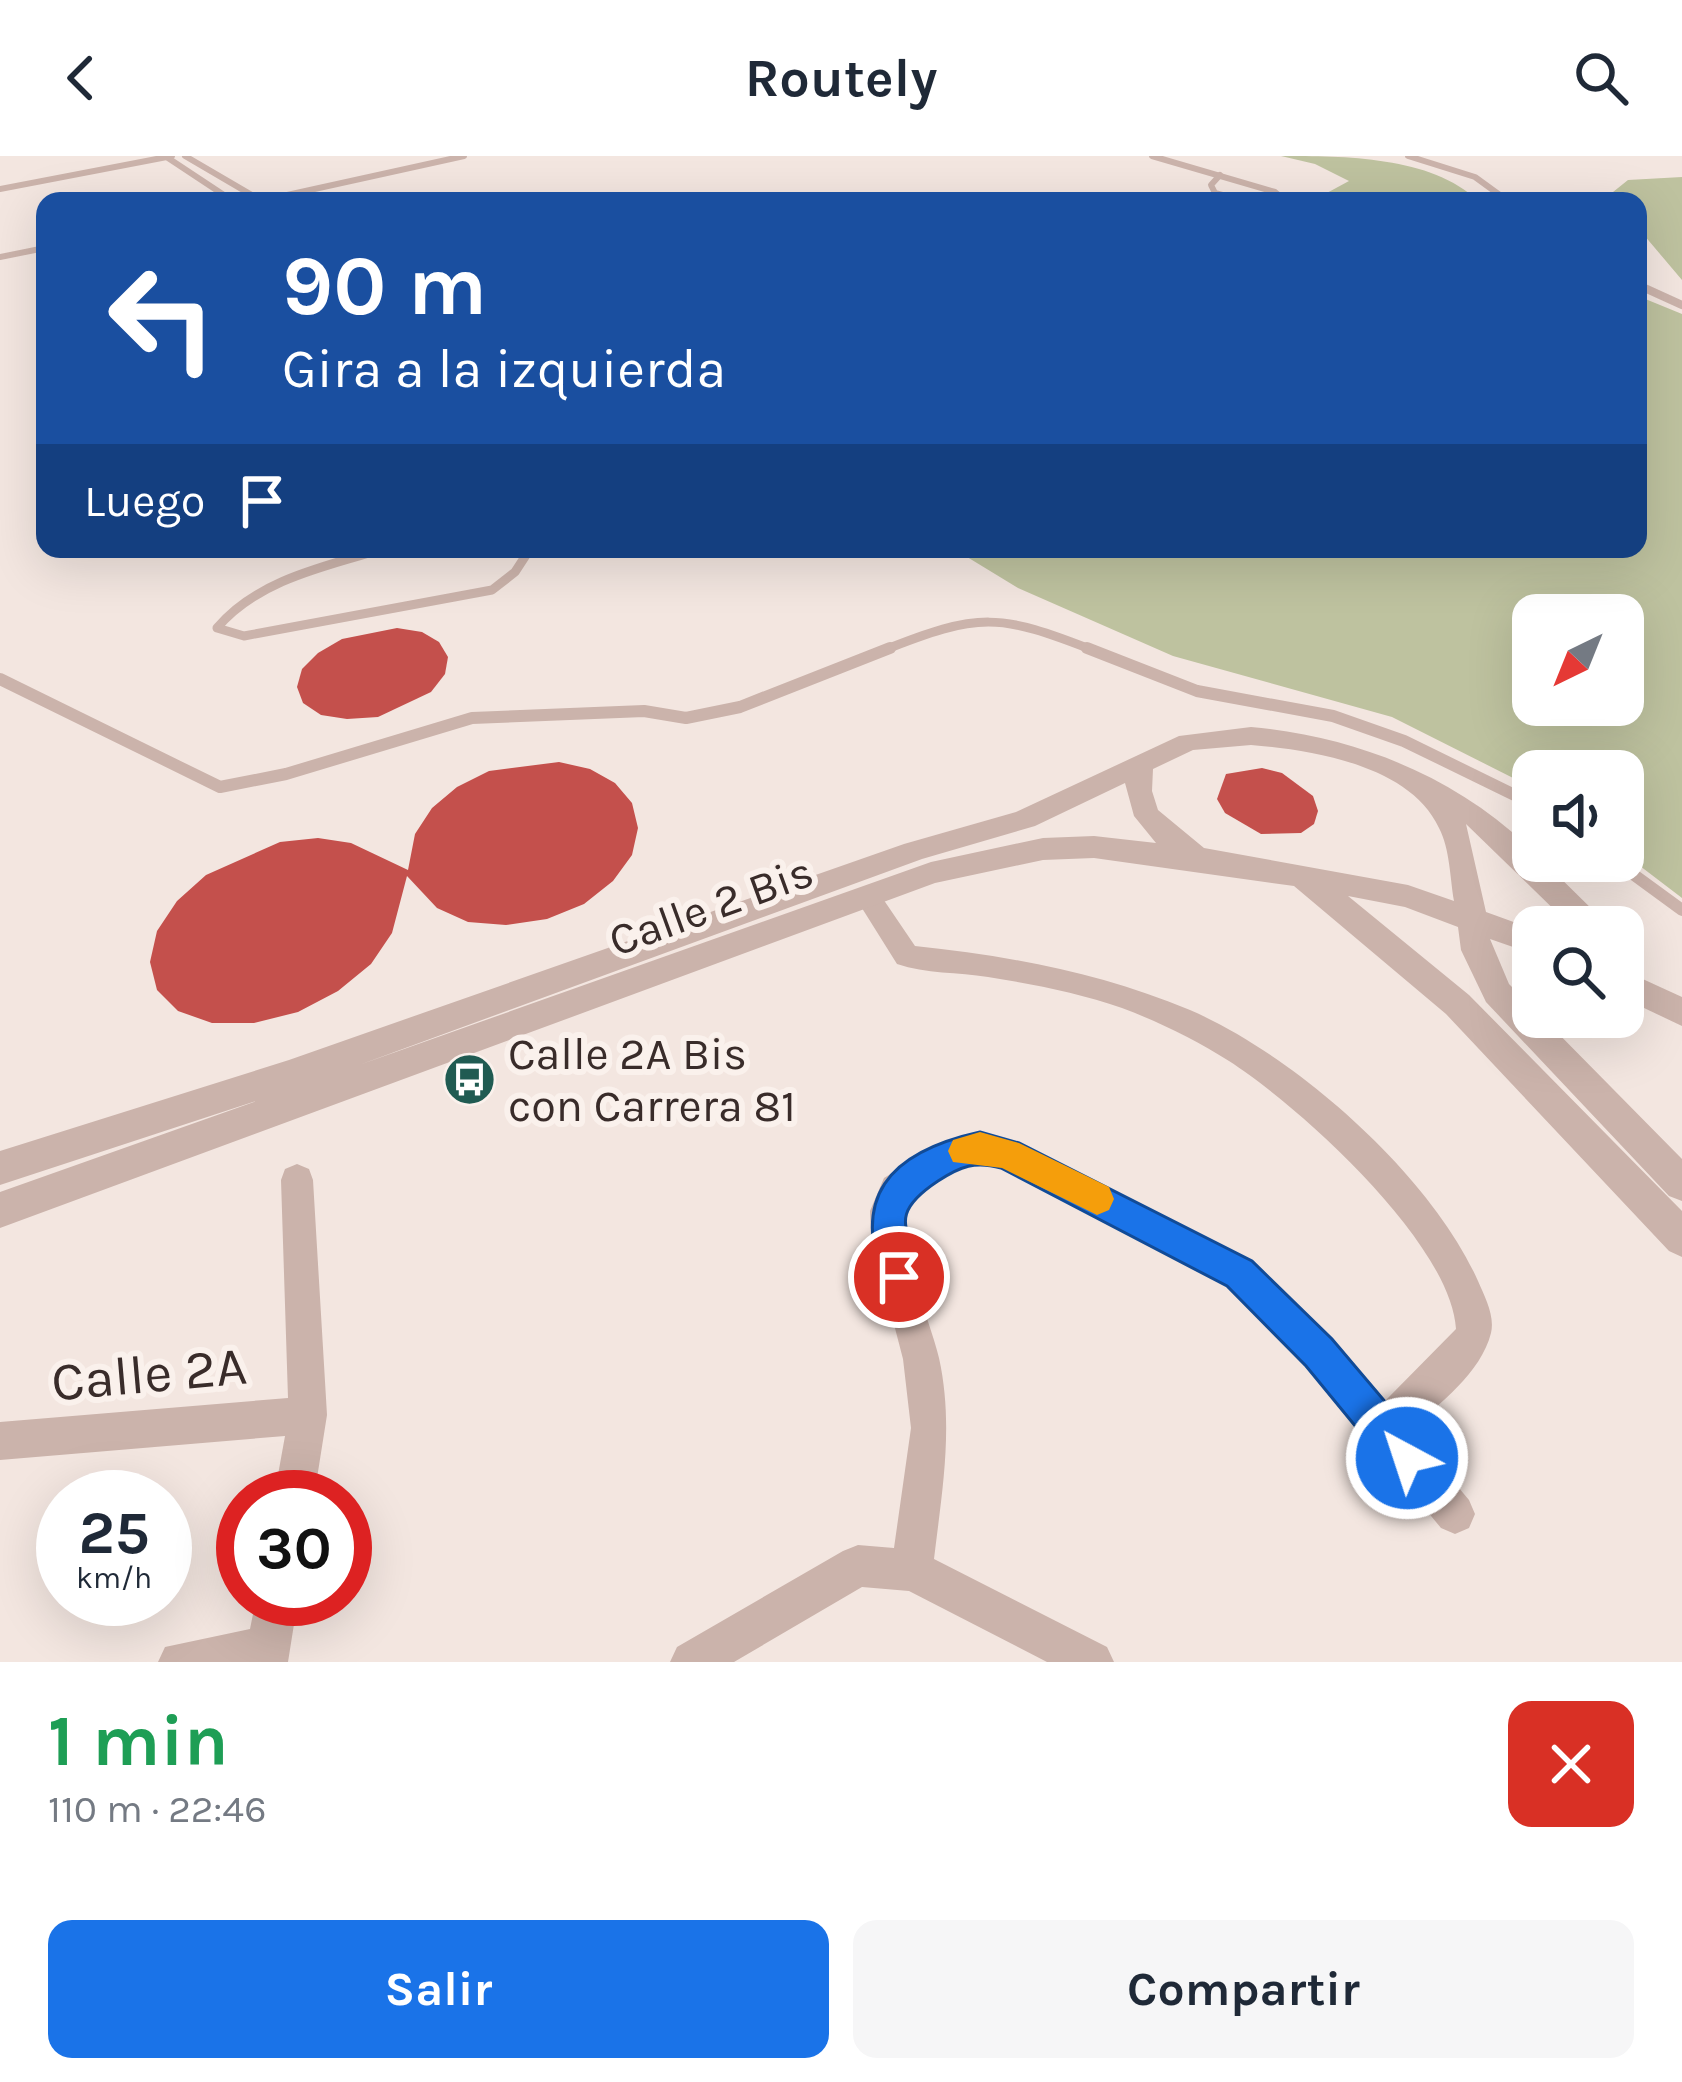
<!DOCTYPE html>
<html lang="es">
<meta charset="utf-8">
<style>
body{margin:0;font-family:Karla,sans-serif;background:#f6f6f7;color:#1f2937;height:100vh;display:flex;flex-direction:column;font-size:45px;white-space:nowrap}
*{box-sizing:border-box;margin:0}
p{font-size:39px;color:#747a83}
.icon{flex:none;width:66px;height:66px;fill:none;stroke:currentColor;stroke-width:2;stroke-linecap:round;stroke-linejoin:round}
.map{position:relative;height:1506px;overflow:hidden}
.side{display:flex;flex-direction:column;background:#fff;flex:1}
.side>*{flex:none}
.guide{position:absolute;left:36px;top:36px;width:1611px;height:366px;border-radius:24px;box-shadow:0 12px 48px #0002;background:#1a4fa0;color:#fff;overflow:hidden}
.needle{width:78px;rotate:223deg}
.fabs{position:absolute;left:1512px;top:438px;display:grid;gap:24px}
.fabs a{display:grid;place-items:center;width:132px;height:132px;border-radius:24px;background:#fff;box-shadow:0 12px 48px #0002;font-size:60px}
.speed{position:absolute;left:36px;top:1314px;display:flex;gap:24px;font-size:60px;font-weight:700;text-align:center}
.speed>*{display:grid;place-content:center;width:156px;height:156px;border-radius:50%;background:#fff;box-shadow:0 12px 48px #0002;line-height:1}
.speed small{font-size:30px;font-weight:400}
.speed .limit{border:18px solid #d22;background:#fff;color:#111}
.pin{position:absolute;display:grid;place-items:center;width:102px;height:102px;color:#fff;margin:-51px;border:6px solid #fff;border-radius:50%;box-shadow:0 3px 12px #0007}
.me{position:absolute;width:132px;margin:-66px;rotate:320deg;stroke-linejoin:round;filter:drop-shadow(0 0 9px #0008)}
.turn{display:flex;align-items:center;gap:42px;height:252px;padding:0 48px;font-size:54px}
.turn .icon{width:156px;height:156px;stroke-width:2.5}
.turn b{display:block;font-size:84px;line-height:102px}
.then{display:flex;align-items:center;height:114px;padding:0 48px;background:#0003;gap:24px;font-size:45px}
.round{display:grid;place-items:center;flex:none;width:126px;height:126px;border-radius:24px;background:#f6f6f7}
.headline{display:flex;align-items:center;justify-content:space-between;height:204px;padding:0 48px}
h1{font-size:72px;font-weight:700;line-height:90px;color:#1e9e55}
.cta{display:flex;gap:24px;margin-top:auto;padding:24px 48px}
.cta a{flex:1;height:138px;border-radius:24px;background:#1a73e8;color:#fff;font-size:48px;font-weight:700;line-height:138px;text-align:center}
.cta a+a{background:#f6f6f7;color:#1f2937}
header{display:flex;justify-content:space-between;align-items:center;height:156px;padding:0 48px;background:#fff;font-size:54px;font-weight:700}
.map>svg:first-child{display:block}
</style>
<header><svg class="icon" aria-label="back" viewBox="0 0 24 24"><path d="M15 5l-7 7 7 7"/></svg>Routely<svg class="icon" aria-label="search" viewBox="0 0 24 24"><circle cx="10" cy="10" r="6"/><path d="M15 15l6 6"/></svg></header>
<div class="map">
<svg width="1682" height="1506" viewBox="0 0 1682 1506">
<rect width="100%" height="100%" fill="#f3e6e0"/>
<g fill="#bec29f" fill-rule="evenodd">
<path d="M 1281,0 C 1343,0 1432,0 1478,45 L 1312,45 L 1349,25 L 1315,8 Z"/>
<path d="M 1682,21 L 1682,124 L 1638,72 L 1638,45 L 1618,45 L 1613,36 L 1628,24 Z"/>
<path d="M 1638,140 L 1682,158 L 1682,742 L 1623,697 L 1623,615 L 1533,615 L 1533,632 L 1392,561 L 1173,500 L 1018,432 L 954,393 L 1638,393 ZM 1533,459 L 1623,459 L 1623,549 L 1533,549 Z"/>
</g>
<g fill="#c4504c">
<path d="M 397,472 L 422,476 L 439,486 L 448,501 L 445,518 L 431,536 L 378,561 L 347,563 L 321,559 L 303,547 L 297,531 L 302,513 L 318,497 L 342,483 Z"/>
<path d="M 559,606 L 590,613 L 615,627 L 632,647 L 638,672 L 632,699 L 613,725 L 584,748 L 547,763 L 506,769 L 468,766 L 437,752 L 407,720 L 392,777 L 371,808 L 338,835 L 298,856 L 254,867 L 212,867 L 178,855 L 157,834 L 150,806 L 157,775 L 177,745 L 206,719 L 280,686 L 318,682 L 351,687 L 408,714 L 415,678 L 432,652 L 457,631 L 489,615 Z"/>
<path d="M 1262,612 L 1282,617 L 1313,640 L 1318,655 L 1314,668 L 1301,677 L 1261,678 L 1225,657 L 1217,643 L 1226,618 Z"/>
</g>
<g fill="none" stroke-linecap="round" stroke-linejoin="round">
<g stroke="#cbb3ab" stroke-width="6">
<path d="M 165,0 L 233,45"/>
<path d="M 185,0 L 262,45"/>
<path d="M 1152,0 L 1275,36 L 1282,42 L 1274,45"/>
<path d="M 1408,0 L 1475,21 L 1508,45"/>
<path d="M 1220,19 L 1211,29 L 1215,37 L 1244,45"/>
<path d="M 0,33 L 172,0"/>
<path d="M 260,45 L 464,0"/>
<path d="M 0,101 L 45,92"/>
</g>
<path stroke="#cbb3ab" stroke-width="8" d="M 1638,129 L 1682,149"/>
<g stroke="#cbb3ab" stroke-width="9">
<path d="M 383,393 C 326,410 257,424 217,472 L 244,480 L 492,434 L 515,416 L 530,393"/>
<path d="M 882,495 C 980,456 998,457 1095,495"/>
</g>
<g stroke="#cbb3ab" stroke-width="12">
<path d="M 1087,492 L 1197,535 L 1333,560 L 1404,585 L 1533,648"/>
<path d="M 0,523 L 220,631 L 286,618 L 472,562 L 644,555 L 686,562 L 740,551 L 890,492"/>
<path d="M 1615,705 L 1682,754"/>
</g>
<g fill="#cbb3ab" fill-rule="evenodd">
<path d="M 868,731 L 877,734 L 915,790 C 1011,800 1101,817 1190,854 C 1296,900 1431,1019 1478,1125 C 1485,1141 1495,1160 1491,1177 C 1481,1217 1439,1248 1410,1274 L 1469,1344 L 1475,1358 L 1469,1372 L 1455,1378 L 1441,1372 L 1306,1209 L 1228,1129 L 1001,1012 C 992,1009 984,1006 974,1007 C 959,1010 911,1037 906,1050 C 894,1083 931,1166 939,1202 C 954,1270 942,1335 934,1403 L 1107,1491 L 1114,1506 L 1047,1506 L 909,1435 L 862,1431 L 734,1506 L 670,1506 L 677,1491 L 843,1395 L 858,1389 L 894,1392 L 911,1272 L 903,1203 L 871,1080 L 870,1055 L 884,1022 L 941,987 L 980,976 L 1007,983 L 1252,1105 L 1332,1183 L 1385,1245 L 1456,1173 C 1451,1087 1299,950 1229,905 C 1196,884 1159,866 1122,852 C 1079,837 1033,828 988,821 C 958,816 926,818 897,808 L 855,741 L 859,734 Z"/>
<path d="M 297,1008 L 309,1013 L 313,1024 L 327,1259 L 314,1341 L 274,1341 L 285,1280 L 0,1304 L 0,1266 L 288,1242 L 281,1024 L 285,1013 Z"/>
<path d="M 256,1443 L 298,1443 L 288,1506 L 158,1506 L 165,1491 L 250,1473 Z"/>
</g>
<g fill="#cbb3ab" fill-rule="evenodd">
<path d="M 1251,571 C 1358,581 1457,621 1533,695 L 1533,705 L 1543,705 L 1602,763 L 1606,771 L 1572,771 L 1466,668 L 1486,756 L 1533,773 L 1533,798 L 1490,783 L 1509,828 L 1533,852 L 1533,861 L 1542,861 L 1682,1003 L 1682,1045 L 1669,1040 L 1486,846 L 1461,794 L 1458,771 L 1405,751 L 1348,740 L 1469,839 L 1682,1055 L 1682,1101 L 1669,1095 L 1446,858 L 1294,730 L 1094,702 L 1043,704 L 935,727 L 0,1072 L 0,1036 L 262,943 L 0,1029 L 0,995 L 289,904 L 904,688 L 1016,656 L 1179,580 ZM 1251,589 C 1312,594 1410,609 1439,672 C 1450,693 1450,722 1454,745 L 1408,729 L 1204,692 L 1158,654 L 1152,635 L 1153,613 L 1193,594 ZM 1125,627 L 1134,660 L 1156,687 L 1094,680 L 1043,682 L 931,706 L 359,909 L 922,703 L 1035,670 Z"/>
<path d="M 1623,814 L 1682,841 L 1682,870 L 1623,842 Z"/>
</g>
</g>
<path fill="#1a73e8" stroke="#114b97" stroke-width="3" d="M 980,976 L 1019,987 L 1252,1105 L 1332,1183 L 1421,1288 L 1427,1302 L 1421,1316 L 1407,1321 L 1393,1316 L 1306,1210 L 1227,1130 L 1001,1012 C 975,1005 961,1010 938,1025 C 870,1070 933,1082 912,1134 L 899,1139 L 887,1134 C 848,1041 889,996 980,976 Z"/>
<path fill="#f59e0b" d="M 980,976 L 1019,987 L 1109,1031 L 1114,1043 L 1109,1054 L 1097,1059 L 1002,1012 L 953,1006 L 948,995 L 953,984 Z"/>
<defs>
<symbol id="bus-disc" viewBox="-11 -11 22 22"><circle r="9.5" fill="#205b52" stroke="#faf1ec"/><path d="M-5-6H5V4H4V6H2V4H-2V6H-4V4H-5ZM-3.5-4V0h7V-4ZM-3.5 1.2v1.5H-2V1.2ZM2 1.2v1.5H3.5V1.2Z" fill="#fff"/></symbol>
</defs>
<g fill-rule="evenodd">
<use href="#bus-disc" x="440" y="894" width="59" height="59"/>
</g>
<g text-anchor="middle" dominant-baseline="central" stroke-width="12" stroke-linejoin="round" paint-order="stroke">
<g font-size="45" fill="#392c2a" stroke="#faf1ec">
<text transform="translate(711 750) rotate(-20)">Calle 2 Bis</text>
</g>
<g font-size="45" fill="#392c2a" stroke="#faf1ec" text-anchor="start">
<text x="508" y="898">Calle 2A Bis<tspan x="508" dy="52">con Carrera 81</tspan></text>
</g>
<g font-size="54" fill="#392c2a" stroke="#faf1ec">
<text transform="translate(149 1218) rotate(-5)">Calle 2A</text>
</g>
</g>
</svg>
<div class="fabs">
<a><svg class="needle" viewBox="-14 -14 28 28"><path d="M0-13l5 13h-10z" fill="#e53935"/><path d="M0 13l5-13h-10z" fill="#747a83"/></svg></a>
<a><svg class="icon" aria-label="sound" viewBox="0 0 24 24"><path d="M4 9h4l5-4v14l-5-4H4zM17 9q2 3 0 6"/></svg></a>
<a><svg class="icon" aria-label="search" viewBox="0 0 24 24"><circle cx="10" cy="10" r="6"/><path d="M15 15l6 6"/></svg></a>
</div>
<div class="speed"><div>25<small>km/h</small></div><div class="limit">30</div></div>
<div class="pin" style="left:899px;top:1121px;background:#d93025"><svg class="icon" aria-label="arrive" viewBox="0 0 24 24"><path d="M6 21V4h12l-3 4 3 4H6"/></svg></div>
<svg class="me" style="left:1407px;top:1302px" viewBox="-20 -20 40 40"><circle r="17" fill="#1a73e8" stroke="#fff" stroke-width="3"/><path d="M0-11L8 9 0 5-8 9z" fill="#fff"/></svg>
<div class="guide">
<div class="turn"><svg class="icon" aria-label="left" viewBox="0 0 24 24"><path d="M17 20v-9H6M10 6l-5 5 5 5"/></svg><div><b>90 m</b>Gira a la izquierda</div></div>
<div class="then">Luego<svg class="icon" aria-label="arrive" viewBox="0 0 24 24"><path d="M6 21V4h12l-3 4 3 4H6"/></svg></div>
</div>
</div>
<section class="side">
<div class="headline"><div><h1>1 min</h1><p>110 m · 22:46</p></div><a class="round" style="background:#d93025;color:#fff"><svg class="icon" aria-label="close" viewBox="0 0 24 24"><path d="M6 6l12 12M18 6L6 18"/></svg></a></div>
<div class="cta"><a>Salir</a><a>Compartir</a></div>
</section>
